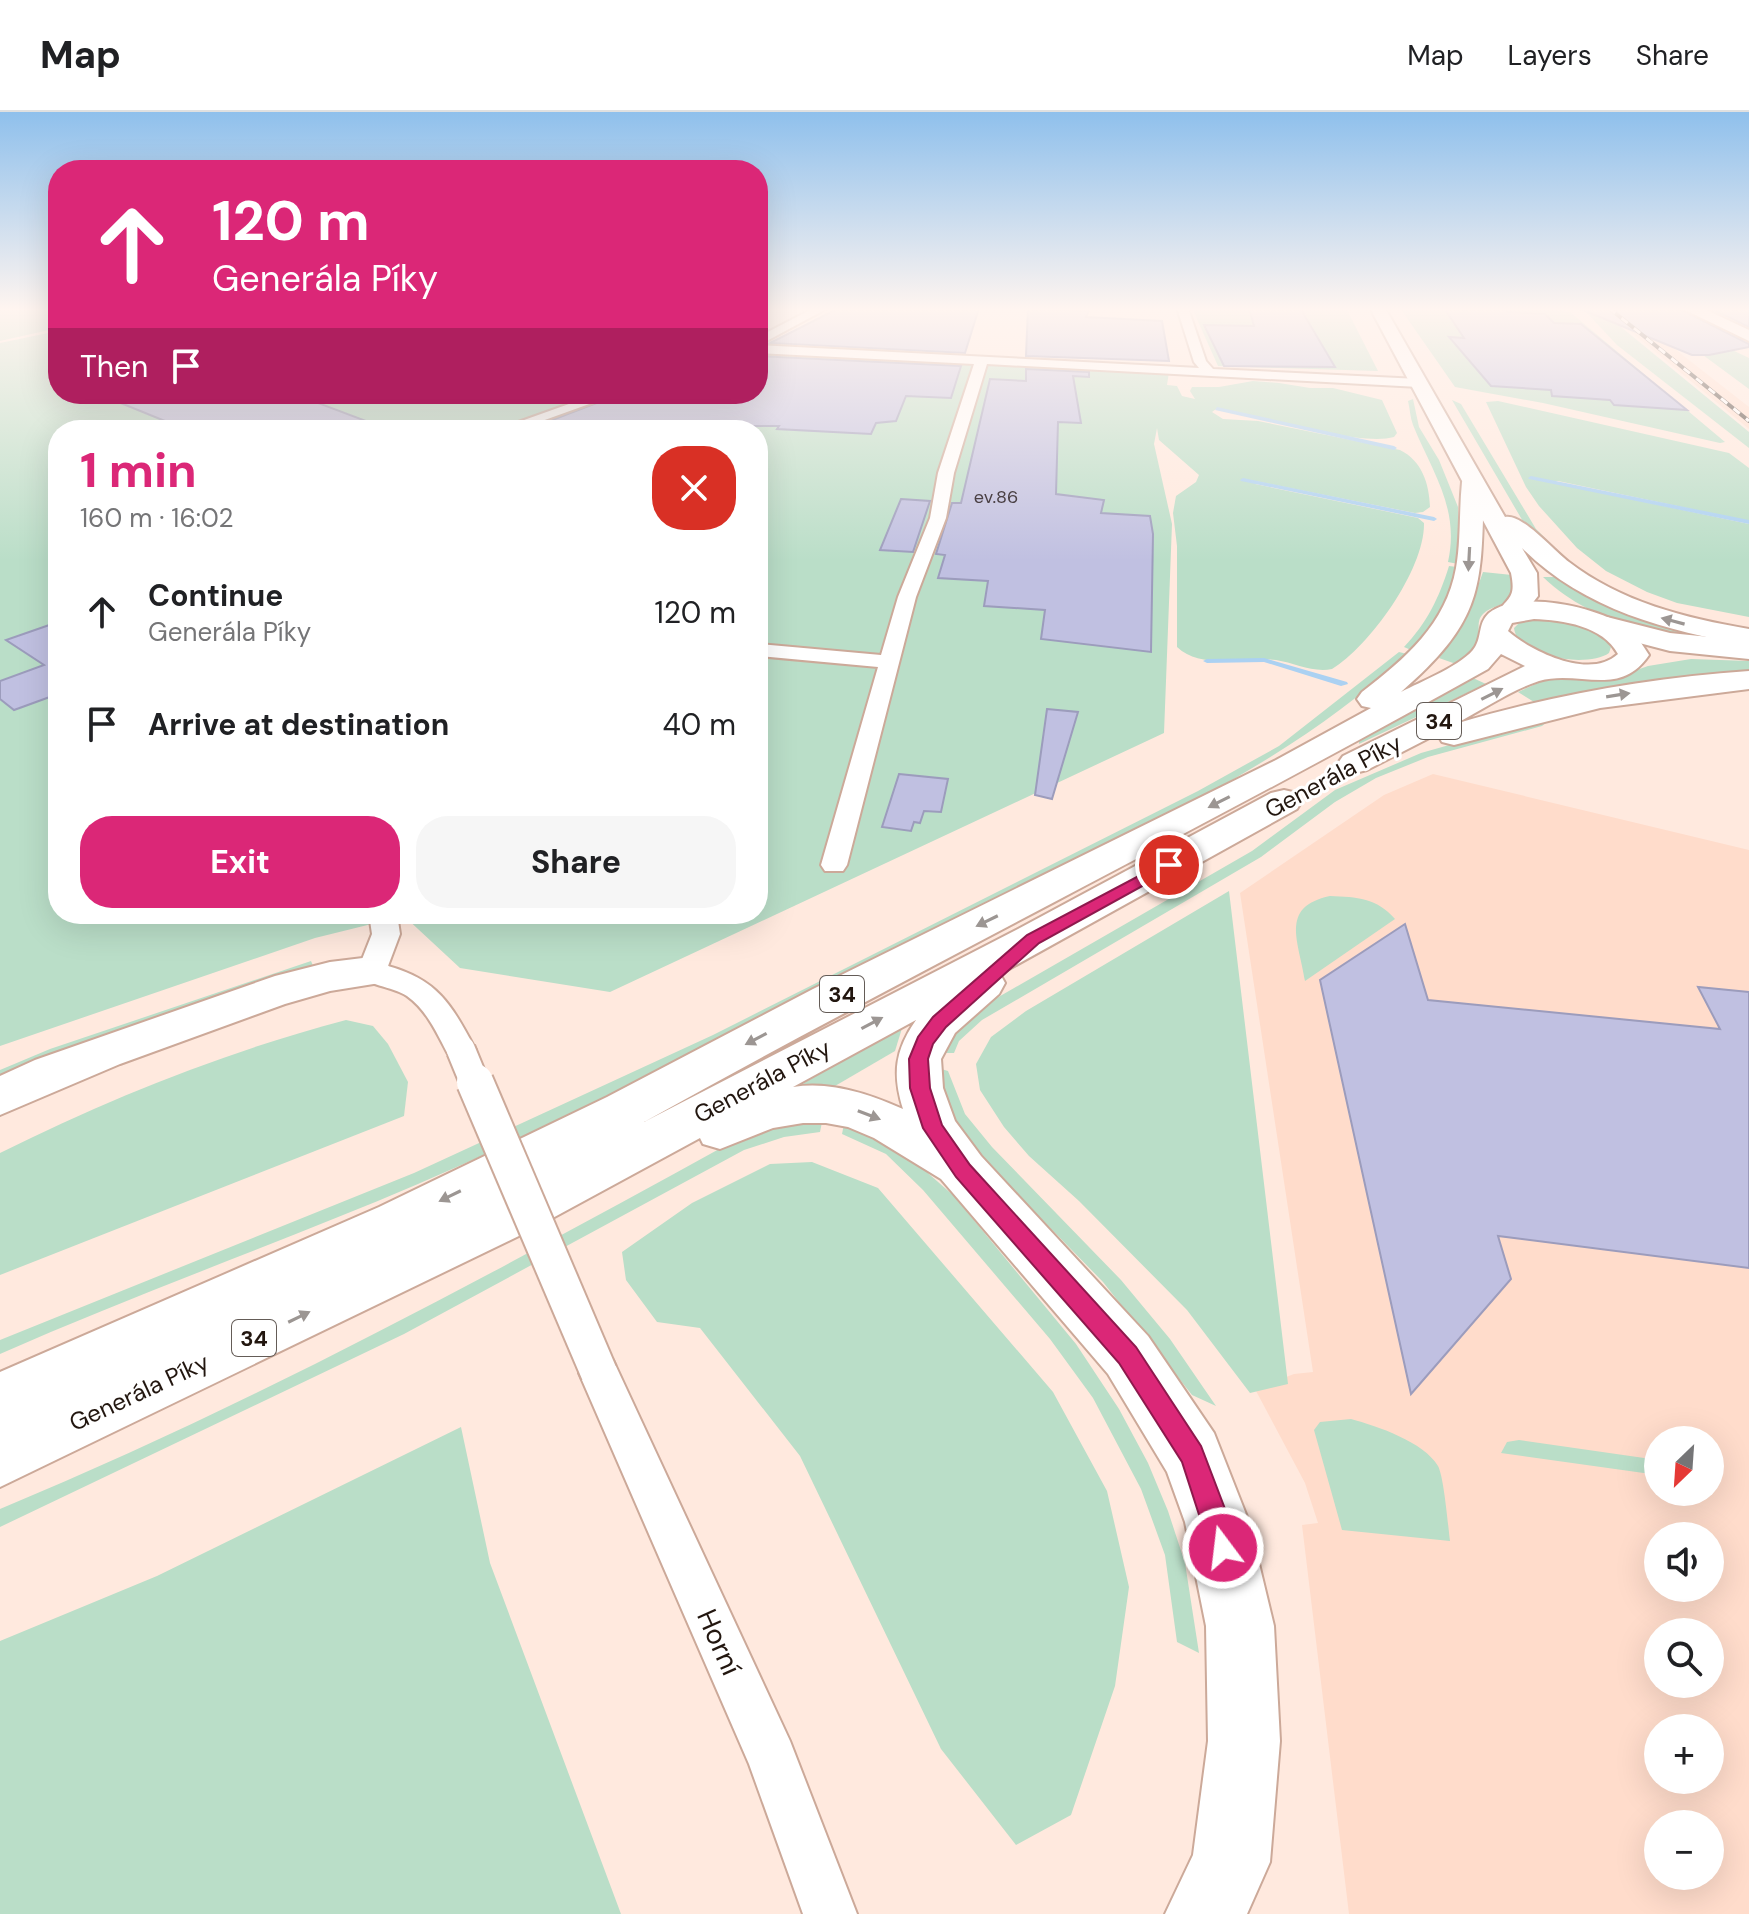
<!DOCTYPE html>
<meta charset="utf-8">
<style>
body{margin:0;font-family:"DM Sans",sans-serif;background:#f6f6f6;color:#202124;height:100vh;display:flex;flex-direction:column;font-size:30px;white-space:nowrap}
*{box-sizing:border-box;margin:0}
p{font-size:26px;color:#757577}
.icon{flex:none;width:44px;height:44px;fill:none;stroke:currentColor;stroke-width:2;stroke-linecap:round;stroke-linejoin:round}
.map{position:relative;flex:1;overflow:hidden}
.drawer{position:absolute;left:48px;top:308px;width:720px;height:504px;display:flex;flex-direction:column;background:#fff;border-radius:32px;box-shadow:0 8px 32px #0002}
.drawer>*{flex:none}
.hud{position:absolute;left:48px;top:48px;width:720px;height:244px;border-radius:32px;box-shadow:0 8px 32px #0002;background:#db2777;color:#fff;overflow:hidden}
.needle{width:52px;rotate:205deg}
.buttons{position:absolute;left:1644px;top:1314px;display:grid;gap:16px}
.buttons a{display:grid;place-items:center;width:80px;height:80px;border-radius:50%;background:#fff;box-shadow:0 8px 32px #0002;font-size:40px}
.pin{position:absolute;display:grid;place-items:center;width:68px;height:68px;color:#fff;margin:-34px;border:4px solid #fff;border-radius:50%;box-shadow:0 2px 8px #0007}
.me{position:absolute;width:88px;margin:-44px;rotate:345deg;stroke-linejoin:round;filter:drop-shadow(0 0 6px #0008)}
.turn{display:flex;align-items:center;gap:28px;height:168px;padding:0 32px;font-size:36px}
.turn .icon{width:104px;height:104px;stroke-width:2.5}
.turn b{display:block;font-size:56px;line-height:68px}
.then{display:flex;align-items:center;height:76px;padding:0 32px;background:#0003;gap:16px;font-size:30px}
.round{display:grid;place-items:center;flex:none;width:84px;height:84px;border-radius:32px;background:#f6f6f6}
.head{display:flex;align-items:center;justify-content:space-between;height:136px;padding:0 32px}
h1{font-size:48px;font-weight:700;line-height:60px;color:#db2777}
.primary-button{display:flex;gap:16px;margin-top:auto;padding:16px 32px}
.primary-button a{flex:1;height:92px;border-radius:32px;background:#db2777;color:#fff;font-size:32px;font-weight:700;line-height:92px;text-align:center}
.primary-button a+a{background:#f6f6f6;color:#202124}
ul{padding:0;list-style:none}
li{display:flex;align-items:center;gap:24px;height:112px;padding:0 32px}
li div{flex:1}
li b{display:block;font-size:30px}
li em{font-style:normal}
header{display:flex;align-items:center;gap:48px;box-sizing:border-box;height:112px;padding:0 40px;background:#fff;border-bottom:2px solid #e0e0e0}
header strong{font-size:38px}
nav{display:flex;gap:44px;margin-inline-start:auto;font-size:28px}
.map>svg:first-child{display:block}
</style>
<header>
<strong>Map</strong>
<nav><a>Map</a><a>Layers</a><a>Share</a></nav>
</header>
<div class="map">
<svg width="1749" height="1802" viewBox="0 0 1749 1802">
<rect width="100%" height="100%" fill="#ffe9de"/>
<g fill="#ffdccb" fill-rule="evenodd">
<path d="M 1602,196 L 1671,234 L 1749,295 L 1749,317 Z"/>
<path d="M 1433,662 L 1749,738 L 1749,1802 L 1349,1802 L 1302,1413 L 1318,1411 L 1305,1371 L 1255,1277 L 1294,1262 L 1313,1260 L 1240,781 L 1384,683 ZM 1658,1328 L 1710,1328 L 1710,1380 L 1658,1380 ZM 1658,1424 L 1710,1424 L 1710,1476 L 1658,1476 ZM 1658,1520 L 1710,1520 L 1710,1572 L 1658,1572 ZM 1658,1616 L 1710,1616 L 1710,1668 L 1658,1668 ZM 1658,1712 L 1710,1712 L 1710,1764 L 1658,1764 Z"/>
</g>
<g fill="#badec8" fill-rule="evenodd">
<path d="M 0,196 L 58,196 L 58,216 L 0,229 Z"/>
<path d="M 1192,196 L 1346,196 L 1378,259 L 1218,254 Z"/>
<path d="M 1400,196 L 1542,196 L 1570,200 L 1725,330 L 1720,331 L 1543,291 L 1455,275 Z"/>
<path d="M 1587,201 L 1604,201 L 1749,320 L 1749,336 L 1617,233 Z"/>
<path d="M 1665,215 L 1684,215 L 1749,246 L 1749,277 Z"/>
<path d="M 58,219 L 58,282 L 758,282 L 758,235 L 1169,260 L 1167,273 L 1177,274 L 1182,284 L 1195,287 L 1190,279 L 1192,275 L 1219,275 L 1253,269 L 1279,271 L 1310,276 L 1333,276 L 1382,288 L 1397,321 L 1394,325 C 1358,335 1259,302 1216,297 L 1212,300 L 1223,307 L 1258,309 L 1400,338 C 1422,349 1429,371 1430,395 L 1423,400 L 1415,401 L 1255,369 L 1255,372 L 1418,406 L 1424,411 C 1425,457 1370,534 1332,557 C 1313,561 1295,551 1276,548 C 1244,544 1203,559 1177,535 L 1177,434 L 1173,401 L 1176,384 L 1196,370 L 1199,363 L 1159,328 L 1157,316 L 1154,332 L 1172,412 L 1164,621 L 610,880 L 460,856 L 404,804 L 315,826 L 0,934 L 0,231 ZM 58,318 L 758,318 L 758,802 L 58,802 Z"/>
<path d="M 1413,287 L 1419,315 L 1439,348 L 1458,395 L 1458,452 L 1448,450 C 1460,396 1432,360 1413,313 C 1410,305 1410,297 1408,289 Z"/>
<path d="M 1452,288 L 1461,292 L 1536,417 L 1577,458 L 1528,418 Z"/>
<path d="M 1498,289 L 1729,341 L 1749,356 L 1749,409 L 1558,369 L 1550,370 L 1749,412 L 1749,505 L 1677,491 L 1647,480 L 1606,459 L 1577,436 L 1539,394 L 1526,375 L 1486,290 Z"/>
<path d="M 1449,454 L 1457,455 C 1447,488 1436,513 1411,538 L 1404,535 C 1427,511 1439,486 1449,454 Z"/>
<path d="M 1483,460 L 1512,463 L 1512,486 C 1503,494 1491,494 1483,502 C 1471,514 1492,527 1456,552 L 1439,546 C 1460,519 1472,492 1483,460 Z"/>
<path d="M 1543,465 L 1557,465 L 1746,530 C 1674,526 1597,517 1543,465 Z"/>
<path d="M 1541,506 C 1564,509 1598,512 1611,535 L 1609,541 C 1588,556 1517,546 1514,516 L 1519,511 Z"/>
<path d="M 1399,540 L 1407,542 C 1283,658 1123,724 973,800 C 789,893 607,990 418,1072 C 280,1131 138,1181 0,1242 L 0,1228 L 414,1061 L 713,923 L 1198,679 L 1279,634 Z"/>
<path d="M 1691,547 L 1749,549 L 1749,560 L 1673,566 L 1534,590 L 1518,580 L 1554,564 L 1620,564 L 1648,554 Z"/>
<path d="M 1473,566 L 1486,572 L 1359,632 L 1359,628 Z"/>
<path d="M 1545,606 L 1547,610 L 1542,614 L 1428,645 L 1376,666 L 1335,690 L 1261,745 L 982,908 L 959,929 L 954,941 L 941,941 L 951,922 L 969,902 L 1252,739 L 1335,678 L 1421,641 Z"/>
<path d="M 1229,779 L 1288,1272 L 1250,1281 L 1187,1198 L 1079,1089 L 1029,1044 L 1004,1015 L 980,978 L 976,952 L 991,925 L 1026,899 Z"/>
<path d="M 1330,784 C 1357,785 1377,786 1395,807 L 1305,869 C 1299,829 1279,795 1330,784 Z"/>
<path d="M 311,849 L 314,856 L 0,969 L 0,958 L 50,937 Z"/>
<path d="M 346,908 L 373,914 L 388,932 L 408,970 L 404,1004 L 0,1163 L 0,1041 C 110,986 228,939 346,908 Z"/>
<path d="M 903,913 L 895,939 L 835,974 L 799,974 Z"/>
<path d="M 938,956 L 948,959 L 965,1002 L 992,1035 L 1121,1168 L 1170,1227 L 1216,1294 L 1192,1283 L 1103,1170 L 982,1046 L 945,993 Z"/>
<path d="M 797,1010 L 822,1010 L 820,1020 L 784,1025 L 744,1038 L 404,1222 L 0,1415 L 0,1397 C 251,1293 492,1162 730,1031 L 769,1016 Z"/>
<path d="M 844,1012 L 873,1021 L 905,1041 L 954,1084 L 1076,1232 L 1119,1297 L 1148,1351 L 1168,1399 L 1185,1451 L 1199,1541 L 1177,1530 L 1165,1443 L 1141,1377 L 1093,1286 L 1050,1227 L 923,1078 L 886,1042 L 842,1022 Z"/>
<path d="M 812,1050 L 878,1076 L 1053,1280 L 1107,1379 L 1129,1475 L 1115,1574 L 1071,1703 L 1016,1733 L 941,1637 L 800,1344 L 700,1216 L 657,1210 L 626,1168 L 622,1140 L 692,1091 L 770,1052 Z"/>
<path d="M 1351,1307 C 1377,1314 1424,1330 1438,1354 C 1444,1365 1448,1414 1450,1429 L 1342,1418 L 1314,1318 L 1320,1310 Z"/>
<path d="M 461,1315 L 490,1451 L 621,1802 L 0,1802 L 0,1529 L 157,1464 Z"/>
<path d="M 1519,1328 L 1658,1348 L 1658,1363 L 1501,1341 L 1507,1330 Z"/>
</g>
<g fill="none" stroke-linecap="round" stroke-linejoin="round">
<g fill="#abd1f2" fill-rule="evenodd">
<path d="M 1674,199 L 1749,204 L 1749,206 L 1672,201 Z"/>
<path d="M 1217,295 L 1394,334 L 1397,336 L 1394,338 L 1215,298 Z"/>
<path d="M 1531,364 L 1749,408 L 1749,412 L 1529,367 L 1528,366 Z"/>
<path d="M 1243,366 L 1434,405 L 1437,407 L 1434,409 L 1241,369 L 1240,368 Z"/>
<path d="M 1264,546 L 1347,570 L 1348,572 L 1341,574 L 1264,550 L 1207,551 L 1203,549 L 1207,547 Z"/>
</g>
</g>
<g fill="#c0c0e1" stroke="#9c9cbc" stroke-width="2">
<path d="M 839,196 L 979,196 L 965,241 L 770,231 Z"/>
<path d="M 1028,196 L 1089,199 L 1086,205 L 1162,209 L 1169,249 L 1026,244 Z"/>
<path d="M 1249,196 L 1300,196 L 1335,255 L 1224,254 L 1204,213 L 1254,214 Z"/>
<path d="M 1444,196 L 1504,196 L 1508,200 L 1545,202 L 1554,211 L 1581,212 L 1687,298 L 1614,293 L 1610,288 L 1552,284 L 1551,278 L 1491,274 L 1449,225 L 1464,226 Z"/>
<path d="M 1578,196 L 1678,196 L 1749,232 L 1749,235 L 1709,243 L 1692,243 Z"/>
<path d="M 1710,196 L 1749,196 L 1749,215 Z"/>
<path d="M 758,244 L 961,254 L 951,286 L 906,284 L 896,309 L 876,311 L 871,322 L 777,317 L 779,314 L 694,314 L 694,318 L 546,318 L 547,310 L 620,282 L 758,282 Z"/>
<path d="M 1026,257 L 1089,260 L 1089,265 L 1073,264 L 1081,311 L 1058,310 L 1056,382 L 1104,388 L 1101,401 L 1150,404 L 1153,422 L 1151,540 L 1041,527 L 1045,498 L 984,494 L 988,469 L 938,466 L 945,443 L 936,442 L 952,391 L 961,391 L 990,267 L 1026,269 Z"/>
<path d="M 273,282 L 273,285 L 297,283 L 382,315 L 381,318 L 187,318 L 101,283 Z"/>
<path d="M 901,387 L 930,389 L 913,440 L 880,438 Z"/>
<path d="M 58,510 L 58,582 L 14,598 L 0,587 L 0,569 L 44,553 L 6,528 Z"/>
<path d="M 1047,597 L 1078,600 L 1052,687 L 1035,683 Z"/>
<path d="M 899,662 L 948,667 L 941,700 L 924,699 L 920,711 L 914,710 L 911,719 L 882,715 Z"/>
<path d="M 1405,812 L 1428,888 L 1720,917 L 1698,875 L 1749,880 L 1749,1156 L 1498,1124 L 1511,1167 L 1411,1282 L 1320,868 Z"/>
</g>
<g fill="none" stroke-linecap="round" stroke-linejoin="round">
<defs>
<g id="street">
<path d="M 814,196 L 828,196 L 759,233 L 1199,256 L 1194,250 L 1177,196 L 1188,196 L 1206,249 L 1213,257 L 1419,267 L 1426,271 L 1419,275 L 987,252 L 954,361 L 946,406 L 916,485 L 847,753 L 843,759 L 825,759 L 821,753 L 878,555 L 758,544 L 758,532 L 881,543 L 898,485 L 930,406 L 938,361 L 974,252 L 758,241 L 758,225 Z"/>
<path d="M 597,282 L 617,282 L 517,318 L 496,318 Z"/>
<path d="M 369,802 L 397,802 L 400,822 L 388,854 C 439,868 452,894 476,938 L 472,946 L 461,950 L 450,946 C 438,924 428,899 407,884 C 392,874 365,874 357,860 L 372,822 Z"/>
<path d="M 599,1242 L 613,1248 L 790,1629 L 857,1802 L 803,1802 L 749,1652 L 579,1261 L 585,1248 Z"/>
</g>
<g id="secondary">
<path d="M 1370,196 L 1385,196 L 1505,405 C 1522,401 1554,439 1569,450 C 1621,490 1685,506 1749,517 L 1749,533 C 1666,519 1583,497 1522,436 L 1537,461 L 1538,484 L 1520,507 L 1500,507 L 1497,501 C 1509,484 1516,486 1511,461 Z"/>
<path d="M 1681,196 L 1702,196 L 1749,218 L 1749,229 Z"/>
</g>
<path id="primary" d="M 1607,505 L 1670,521 L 1749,529 L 1749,547 L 1670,539 L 1597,520 L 1593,514 L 1597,508 Z"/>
<g id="highway">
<path d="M 1473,363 L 1481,365 L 1484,370 C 1481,474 1486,506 1401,580 C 1420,570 1465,552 1475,535 C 1482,524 1478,511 1489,501 C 1518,477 1598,495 1626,515 C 1636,522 1642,532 1649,543 C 1619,587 1579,557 1539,569 C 1511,578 1482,598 1455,612 C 1551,583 1649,566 1749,559 L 1749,577 L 1600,596 L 1454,633 L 1442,630 L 1438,623 L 1439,621 L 1367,658 L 1355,661 L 1343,658 L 1338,651 L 1343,644 L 1525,554 L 1501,542 L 1488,557 C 1209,713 923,855 644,1010 L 1018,817 L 1271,681 L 1284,678 L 1297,681 L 1302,689 L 1297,697 L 1000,862 L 1005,871 L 999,882 L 955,921 L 941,947 L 943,976 L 955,1009 L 981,1044 L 1148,1224 L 1214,1321 L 1249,1410 L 1274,1514 L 1280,1629 L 1270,1750 L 1247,1802 L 1165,1802 L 1193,1743 L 1208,1629 L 1206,1514 L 1185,1410 L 1167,1360 L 1108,1262 L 941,1067 L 874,1026 L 848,1015 L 826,1011 L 803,1011 L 773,1016 L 720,1037 L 703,1032 L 700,1026 L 525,1121 L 0,1375 L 0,1260 L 379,1095 L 607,985 L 813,877 L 1276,648 L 1371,596 L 1362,594 L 1357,587 L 1362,580 C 1405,547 1446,512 1456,456 C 1461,428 1459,399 1462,370 L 1465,365 ZM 1534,507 C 1563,508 1603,514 1618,542 C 1590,568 1532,540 1508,519 L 1512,511 ZM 916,908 C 895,938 892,962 903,997 C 869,982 831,969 793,975 Z"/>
<path d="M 371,845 L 386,850 L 392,860 L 386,870 L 330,879 L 285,892 L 120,952 L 0,1003 L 0,964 L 35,948 L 275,864 L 330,850 Z"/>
</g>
</defs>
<use href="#street" stroke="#cca999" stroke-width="4"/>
<use href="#secondary" stroke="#cca999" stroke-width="4"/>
<use href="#primary" stroke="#cca999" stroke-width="4"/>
<use href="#highway" stroke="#cca999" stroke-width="4"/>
<use href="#street" fill="#fff" fill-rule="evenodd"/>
<use href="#secondary" fill="#fff" fill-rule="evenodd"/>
<use href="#primary" fill="#fff" fill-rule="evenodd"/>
<use href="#highway" fill="#fff" fill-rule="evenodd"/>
<defs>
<path id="rail" d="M 1609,196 L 1749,309"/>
</defs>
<use href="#rail" stroke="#44372f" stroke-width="4"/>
<use href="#rail" stroke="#fff" stroke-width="3" stroke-dasharray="8" stroke-linecap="butt"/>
<defs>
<path id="street-bridge-far1" d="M 461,938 L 475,972"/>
<path id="street-bridge" d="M 475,970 L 599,1261"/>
</defs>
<use href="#street-bridge-far1" stroke="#cca999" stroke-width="32" stroke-linecap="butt"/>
<use href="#street-bridge" stroke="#cca999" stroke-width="40" stroke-linecap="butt"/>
<use href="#street-bridge-far1" stroke="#fff" stroke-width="28"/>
<use href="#street-bridge" stroke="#fff" stroke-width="36"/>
</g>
<defs><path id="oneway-solid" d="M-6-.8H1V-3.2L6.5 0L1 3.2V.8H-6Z" transform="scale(2)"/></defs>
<g fill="#9c9693">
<use href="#oneway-solid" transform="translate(1469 447) rotate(93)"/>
<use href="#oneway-solid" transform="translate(1673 509) rotate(-165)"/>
<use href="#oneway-solid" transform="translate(1492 582) rotate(-27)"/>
<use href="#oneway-solid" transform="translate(1618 583) rotate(-9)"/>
<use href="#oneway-solid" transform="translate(1219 690) rotate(153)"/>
<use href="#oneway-solid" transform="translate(987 809) rotate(154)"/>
<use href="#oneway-solid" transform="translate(872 911) rotate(-28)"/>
<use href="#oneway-solid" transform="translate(756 927) rotate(152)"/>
<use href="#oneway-solid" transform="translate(869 1003) rotate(21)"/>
<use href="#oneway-solid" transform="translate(450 1084) rotate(154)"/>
<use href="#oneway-solid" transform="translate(299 1205) rotate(-26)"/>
</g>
<linearGradient id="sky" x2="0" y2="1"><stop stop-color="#8fc0ec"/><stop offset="0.44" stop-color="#fff5f0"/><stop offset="1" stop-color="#fff5f0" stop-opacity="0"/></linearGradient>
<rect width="1749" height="449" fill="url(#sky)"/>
<path fill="#db2777" stroke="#8e194d" stroke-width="2" d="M 1169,748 L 1177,753 L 1175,756 L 1039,831 L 946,915 L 933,932 L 928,947 L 930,976 L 942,1013 L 970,1053 L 1136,1235 L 1201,1334 L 1230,1410 L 1236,1436 L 1232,1446 L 1223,1450 L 1213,1446 L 1182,1350 L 1119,1251 L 956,1065 L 923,1016 L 910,976 L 909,947 L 918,925 L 933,905 L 1027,823 Z"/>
<g text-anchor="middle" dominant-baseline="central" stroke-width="6" stroke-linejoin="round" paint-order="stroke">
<g font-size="18" fill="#4a4044">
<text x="996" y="385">ev.86</text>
</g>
<g fill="#fff" stroke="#645c57" stroke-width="2">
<rect x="1417" y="591" width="44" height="36" rx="6"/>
<rect x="820" y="864" width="44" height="36" rx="6"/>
<rect x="232" y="1208" width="44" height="36" rx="6"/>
</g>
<g font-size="22" font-weight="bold" fill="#22160f">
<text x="1439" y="609">34</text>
<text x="842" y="882">34</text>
<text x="254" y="1226">34</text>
</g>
<g font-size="24" fill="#22160f" stroke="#fff">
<text transform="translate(1333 664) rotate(-28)">Generála Píky</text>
<text transform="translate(762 969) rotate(-28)">Generála Píky</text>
<text transform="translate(139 1280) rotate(-25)">Generála Píky</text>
</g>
<g font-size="28" fill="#22160f" stroke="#fff">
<text transform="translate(719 1530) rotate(66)">Horní</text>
</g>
</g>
</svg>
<div class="buttons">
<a><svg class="needle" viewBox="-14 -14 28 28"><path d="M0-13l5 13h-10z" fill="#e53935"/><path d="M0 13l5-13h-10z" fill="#757577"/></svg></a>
<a><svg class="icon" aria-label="sound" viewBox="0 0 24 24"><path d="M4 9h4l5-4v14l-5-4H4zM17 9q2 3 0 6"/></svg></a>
<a><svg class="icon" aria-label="search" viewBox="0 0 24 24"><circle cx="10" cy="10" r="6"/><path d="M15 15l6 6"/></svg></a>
<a>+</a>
<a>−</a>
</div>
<div class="pin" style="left:1169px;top:753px;background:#d93025"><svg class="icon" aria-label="arrive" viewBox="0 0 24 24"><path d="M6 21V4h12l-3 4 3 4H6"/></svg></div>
<svg class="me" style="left:1223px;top:1436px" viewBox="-20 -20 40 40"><circle r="17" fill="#db2777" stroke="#fff" stroke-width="3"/><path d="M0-11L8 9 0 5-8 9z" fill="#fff"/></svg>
<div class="hud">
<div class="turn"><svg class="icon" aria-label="ahead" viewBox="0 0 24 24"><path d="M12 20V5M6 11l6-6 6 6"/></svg><div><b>120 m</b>Generála Píky</div></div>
<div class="then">Then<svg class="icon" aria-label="arrive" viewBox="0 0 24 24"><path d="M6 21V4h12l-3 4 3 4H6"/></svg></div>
</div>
<section class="drawer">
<div class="head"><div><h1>1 min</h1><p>160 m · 16:02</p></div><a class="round" style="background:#d93025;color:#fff"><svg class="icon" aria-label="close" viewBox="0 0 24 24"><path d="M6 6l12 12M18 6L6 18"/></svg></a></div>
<ul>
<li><svg class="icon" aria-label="ahead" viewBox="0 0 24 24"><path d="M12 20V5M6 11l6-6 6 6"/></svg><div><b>Continue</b><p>Generála Píky</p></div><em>120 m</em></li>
<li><svg class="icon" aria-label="arrive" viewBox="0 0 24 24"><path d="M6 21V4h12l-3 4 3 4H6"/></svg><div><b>Arrive at destination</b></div><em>40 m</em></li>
</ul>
<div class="primary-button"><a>Exit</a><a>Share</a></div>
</section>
</div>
